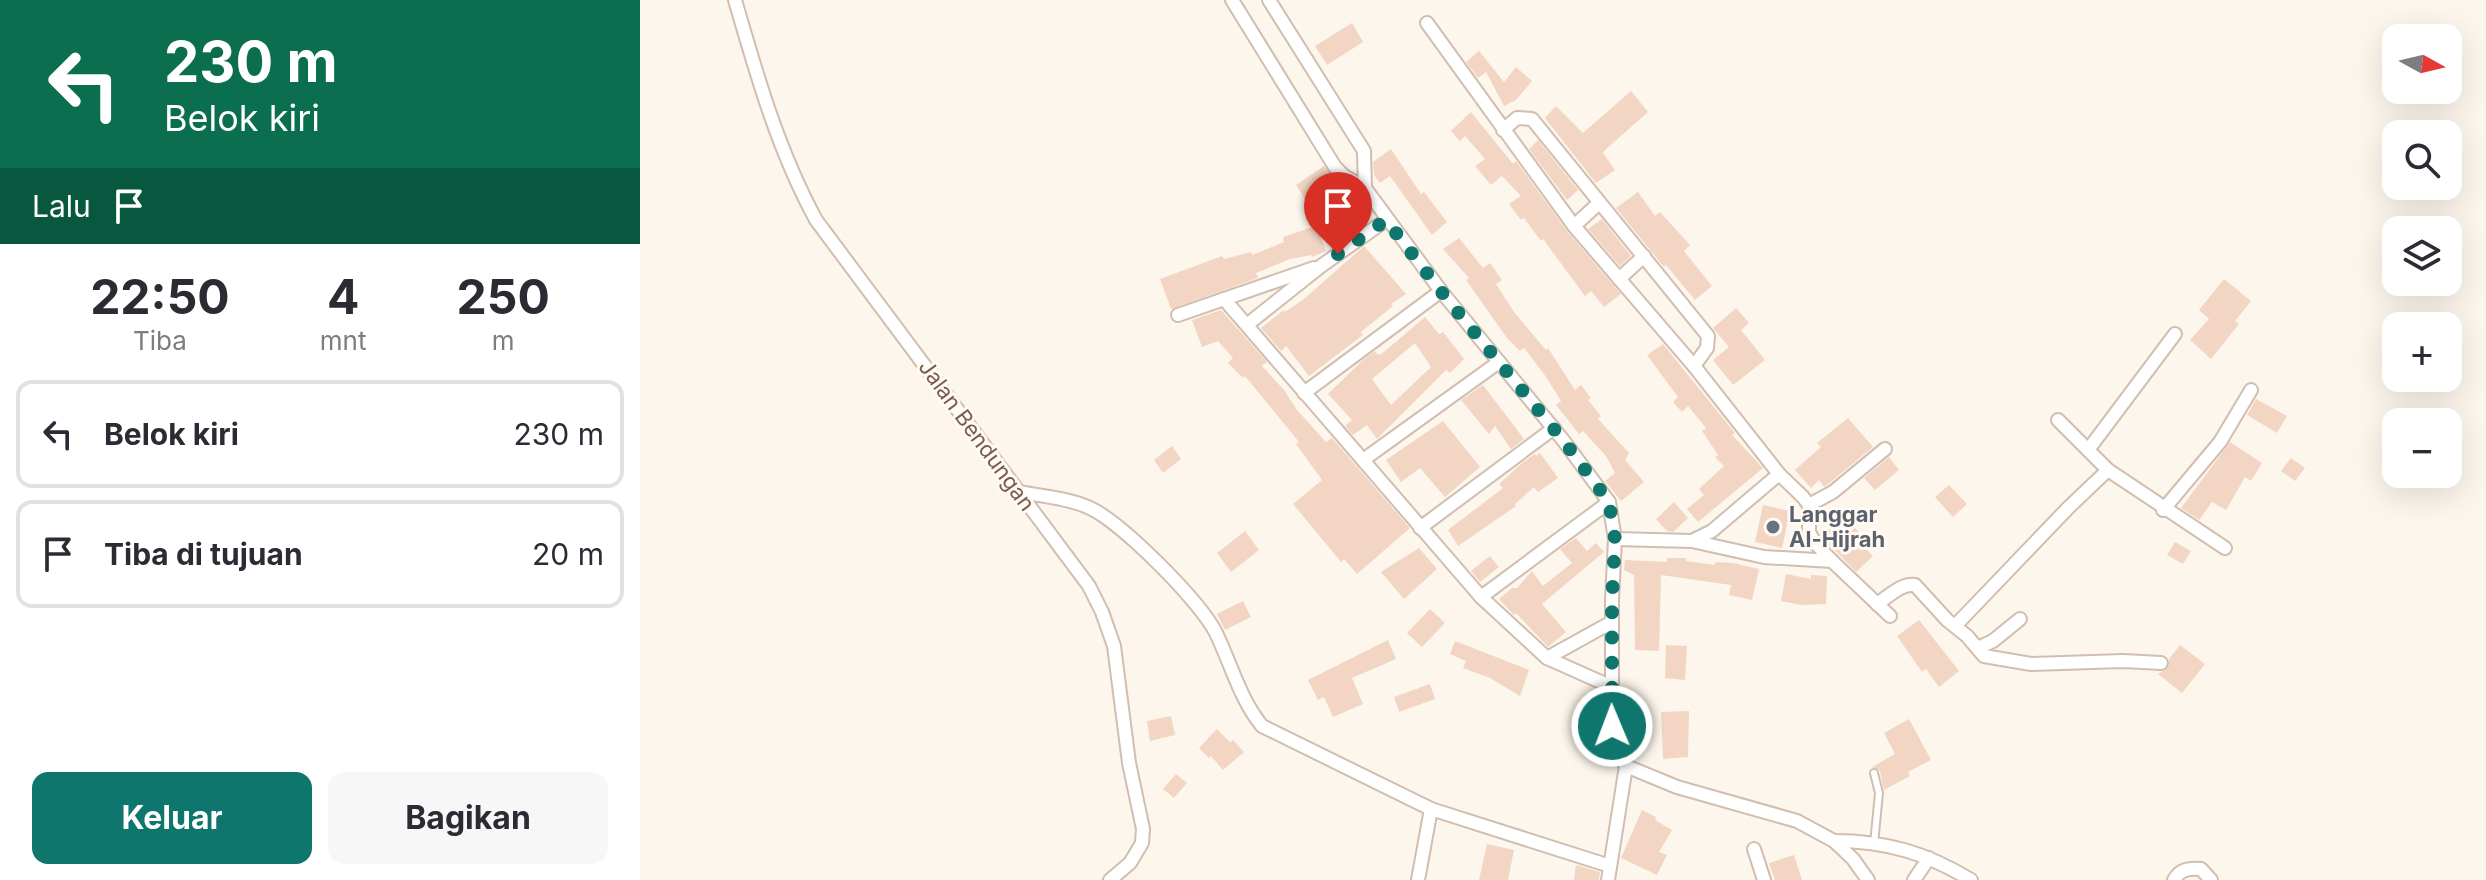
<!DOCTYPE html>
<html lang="id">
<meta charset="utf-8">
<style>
body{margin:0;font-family:Inter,sans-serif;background:#f7f7f7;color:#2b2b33;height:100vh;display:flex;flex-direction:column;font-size:30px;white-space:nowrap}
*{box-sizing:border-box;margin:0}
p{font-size:26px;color:#7c7c81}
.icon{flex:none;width:44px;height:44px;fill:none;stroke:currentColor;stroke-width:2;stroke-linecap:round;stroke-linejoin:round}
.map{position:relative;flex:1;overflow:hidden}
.side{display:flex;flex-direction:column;background:#fff;width:640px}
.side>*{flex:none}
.guide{background:#0b6e4f;color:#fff;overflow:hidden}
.needle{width:52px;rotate:98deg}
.fabs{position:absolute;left:1742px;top:24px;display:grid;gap:16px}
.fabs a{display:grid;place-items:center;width:80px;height:80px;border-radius:16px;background:#fff;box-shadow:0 8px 32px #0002;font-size:40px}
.pin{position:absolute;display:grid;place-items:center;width:68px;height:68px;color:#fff;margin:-82px -34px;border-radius:50% 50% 50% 0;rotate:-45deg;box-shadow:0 0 8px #0007}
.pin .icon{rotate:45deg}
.me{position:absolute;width:88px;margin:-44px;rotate:359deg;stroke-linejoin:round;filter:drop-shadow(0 0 6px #0008)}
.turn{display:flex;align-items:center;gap:28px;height:168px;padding:0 32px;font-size:36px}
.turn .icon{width:104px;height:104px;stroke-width:2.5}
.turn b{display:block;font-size:56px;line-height:68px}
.then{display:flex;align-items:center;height:76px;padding:0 32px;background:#0003;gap:16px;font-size:30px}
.eta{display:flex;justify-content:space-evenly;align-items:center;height:136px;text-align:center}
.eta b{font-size:48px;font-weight:700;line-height:56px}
.button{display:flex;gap:16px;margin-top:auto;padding:16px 32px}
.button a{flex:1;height:92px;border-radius:16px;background:#0f766e;color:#fff;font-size:32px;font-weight:700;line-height:92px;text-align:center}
.button a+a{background:#f7f7f7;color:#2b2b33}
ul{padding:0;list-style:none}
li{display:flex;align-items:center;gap:24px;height:108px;margin:0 16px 12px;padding:0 16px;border:4px solid #e1e1e2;border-radius:16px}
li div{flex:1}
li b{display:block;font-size:30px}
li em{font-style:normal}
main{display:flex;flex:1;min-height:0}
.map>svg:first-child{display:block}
</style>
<main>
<section class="side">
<div class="guide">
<div class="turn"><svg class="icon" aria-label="left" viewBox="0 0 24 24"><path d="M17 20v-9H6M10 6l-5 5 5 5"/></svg><div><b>230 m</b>Belok kiri</div></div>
<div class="then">Lalu<svg class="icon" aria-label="arrive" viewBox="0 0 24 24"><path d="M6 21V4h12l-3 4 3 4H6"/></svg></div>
</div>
<div class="eta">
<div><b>22:50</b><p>Tiba</p></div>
<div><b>4</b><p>mnt</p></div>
<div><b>250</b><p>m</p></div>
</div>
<ul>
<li><svg class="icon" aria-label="left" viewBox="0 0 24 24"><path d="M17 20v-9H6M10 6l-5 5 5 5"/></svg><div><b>Belok kiri</b></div><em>230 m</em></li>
<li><svg class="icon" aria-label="arrive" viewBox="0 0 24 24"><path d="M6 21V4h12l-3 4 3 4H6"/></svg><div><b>Tiba di tujuan</b></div><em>20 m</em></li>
</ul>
<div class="button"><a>Keluar</a><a>Bagikan</a></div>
</section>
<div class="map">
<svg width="1846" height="880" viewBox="0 0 1846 880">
<rect width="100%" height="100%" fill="#fdf6ec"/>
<g fill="#f3d5c3" fill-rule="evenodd">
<path d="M 712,23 L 723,42 L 687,65 L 675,46 Z"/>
<path d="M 839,51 L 864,82 L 876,67 L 892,81 L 876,100 L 864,106 L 846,72 L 838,78 L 826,62 Z"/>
<path d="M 991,91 L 1008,112 L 965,150 L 963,153 L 975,170 L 956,183 L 905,118 L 916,106 L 943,133 Z"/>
<path d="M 831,112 L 873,164 L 876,161 L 927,231 L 981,294 L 964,307 L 951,291 L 945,296 L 903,239 L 901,241 L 884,218 L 881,220 L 869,204 L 881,196 L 862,176 L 851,185 L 835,166 L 845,159 L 825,136 L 820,141 L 811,131 Z"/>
<path d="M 898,140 L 938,190 L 927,200 L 889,149 Z"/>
<path d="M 751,149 L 781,194 L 784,192 L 807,222 L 792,235 L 750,176 L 740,183 L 734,175 L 733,162 Z"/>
<path d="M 684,166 L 698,183 L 691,187 L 710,211 L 680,236 L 686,251 L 672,257 L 671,255 L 650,259 L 616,273 L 618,278 L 531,309 L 520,279 L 582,256 L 584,259 L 611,252 L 612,255 L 644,242 L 643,237 L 681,224 L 656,185 Z"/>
<path d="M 998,192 L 1015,216 L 1020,212 L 1050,245 L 1044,251 L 1072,286 L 1055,300 L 1026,265 L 1024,267 L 976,208 Z"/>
<path d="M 962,219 L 991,256 L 980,266 L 948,229 Z"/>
<path d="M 819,238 L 843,268 L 850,263 L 862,280 L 856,284 L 874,312 L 906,350 L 908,348 L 935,390 L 941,385 L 951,398 L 948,400 L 961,416 L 958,419 L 989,453 L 985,460 L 1004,482 L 981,501 L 965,481 L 975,473 L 966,456 L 943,431 L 939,434 L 916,405 L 921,401 L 904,374 L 884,348 L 880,351 L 867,338 L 826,280 L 829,278 L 803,249 Z"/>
<path d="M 724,246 L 766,294 L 751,304 L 753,306 L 721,332 L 723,335 L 669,376 L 646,346 L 641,351 L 621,328 L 644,310 L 645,312 L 664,299 Z"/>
<path d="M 1584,279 L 1611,301 L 1595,321 L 1599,324 L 1571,359 L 1550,340 L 1569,319 L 1559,310 Z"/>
<path d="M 1096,308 L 1109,323 L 1101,330 L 1125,360 L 1093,385 L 1073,360 L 1089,347 L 1073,328 Z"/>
<path d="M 581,310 L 627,362 L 622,366 L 644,390 L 657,410 L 686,442 L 692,438 L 770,528 L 717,574 L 704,559 L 701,562 L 653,504 L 682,480 L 656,444 L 659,442 L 605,376 L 603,378 L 588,363 L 593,358 L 578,341 L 562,347 L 552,320 Z"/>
<path d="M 785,317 L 799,334 L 803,332 L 824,359 L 810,373 L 806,370 L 737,439 L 727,425 L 713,435 L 705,426 L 712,420 L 688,394 L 724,359 L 735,351 L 738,355 L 744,352 ZM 775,343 L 791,367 L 751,405 L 732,379 Z"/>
<path d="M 1023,344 L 1090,427 L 1095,433 L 1092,435 L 1123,468 L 1058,522 L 1047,509 L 1064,495 L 1059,489 L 1084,466 L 1075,457 L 1078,455 L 1062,431 L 1066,428 L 1048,406 L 1042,412 L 1033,402 L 1038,397 L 1007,355 Z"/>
<path d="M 843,385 L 884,439 L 871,449 L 855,426 L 849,434 L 821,400 Z"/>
<path d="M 1616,399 L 1647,416 L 1637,433 L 1607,415 Z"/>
<path d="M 1208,418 L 1233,447 L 1188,484 L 1184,487 L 1179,480 L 1171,488 L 1155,470 L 1181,447 L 1177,443 Z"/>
<path d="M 803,421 L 840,467 L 805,497 L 780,468 L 761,482 L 746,460 Z"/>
<path d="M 1590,442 L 1622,463 L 1611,481 L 1605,477 L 1586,510 L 1572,502 L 1559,520 L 1541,508 Z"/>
<path d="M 532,446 L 541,459 L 523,473 L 514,460 Z"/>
<path d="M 900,453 L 918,478 L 898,492 L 894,487 L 875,504 L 876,506 L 818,546 L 808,530 L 863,488 L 859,484 L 882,463 L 895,454 L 896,456 Z"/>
<path d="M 1249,457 L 1259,470 L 1235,490 L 1224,478 Z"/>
<path d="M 1651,458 L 1665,468 L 1655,481 L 1641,471 Z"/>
<path d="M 1309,485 L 1327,504 L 1313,517 L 1295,497 Z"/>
<path d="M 1034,502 L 1048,518 L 1033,532 L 1027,531 L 1016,519 Z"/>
<path d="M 1123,505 L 1150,511 L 1142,548 L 1115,542 Z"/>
<path d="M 1202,515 L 1220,533 L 1215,538 L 1233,556 L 1216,572 L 1181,536 Z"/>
<path d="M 605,531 L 619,550 L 591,572 L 577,553 Z"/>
<path d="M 936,538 L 947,551 L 956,543 L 964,552 L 902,604 L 926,632 L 908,647 L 876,613 L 874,615 L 859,599 L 872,588 L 877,588 L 892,571 L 903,586 L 932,563 L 920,549 Z"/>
<path d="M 1535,542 L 1551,551 L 1543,564 L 1527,555 Z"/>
<path d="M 779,548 L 797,569 L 764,599 L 741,572 Z"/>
<path d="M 850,556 L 859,567 L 840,582 L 831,571 Z"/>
<path d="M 1027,558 L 1046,558 L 1046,561 L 1075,565 L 1075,562 L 1093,563 L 1119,569 L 1112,600 L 1089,595 L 1091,585 L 1021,575 L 1019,651 L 995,650 L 994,575 L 984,570 L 985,560 L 1027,562 Z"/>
<path d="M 1146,574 L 1171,579 L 1171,575 L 1187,576 L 1186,604 L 1161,605 L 1141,601 Z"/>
<path d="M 603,601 L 611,617 L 585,630 L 577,614 Z"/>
<path d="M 790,609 L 805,623 L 782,647 L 767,633 Z"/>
<path d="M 1279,620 L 1319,671 L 1299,687 L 1286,669 L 1282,672 L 1257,636 Z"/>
<path d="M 748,640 L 756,659 L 712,678 L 723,704 L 693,717 L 684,697 L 678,700 L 668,680 Z"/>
<path d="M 815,641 L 889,670 L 880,696 L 850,678 L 823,668 L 826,661 L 810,654 Z"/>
<path d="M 1026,645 L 1047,646 L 1045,680 L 1025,678 Z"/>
<path d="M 1540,645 L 1565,664 L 1542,693 L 1518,674 L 1528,668 L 1529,659 Z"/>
<path d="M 790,684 L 795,699 L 759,712 L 754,697 Z"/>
<path d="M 1049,711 L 1048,757 L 1023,759 L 1021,712 Z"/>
<path d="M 531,716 L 535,735 L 510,741 L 507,721 Z"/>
<path d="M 1269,719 L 1291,760 L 1268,772 L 1270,776 L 1244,790 L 1240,771 L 1232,767 L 1255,754 L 1244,733 Z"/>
<path d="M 577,729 L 590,742 L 593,740 L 604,752 L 583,770 L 571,756 L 569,758 L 559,748 Z"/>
<path d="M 536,774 L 547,783 L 534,798 L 523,789 Z"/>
<path d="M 1002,810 L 1016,817 L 1015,820 L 1032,830 L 1019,852 L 1027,855 L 1017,875 L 981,858 Z"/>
<path d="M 847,844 L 874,850 L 868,880 L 839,880 Z"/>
<path d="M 1154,855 L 1162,880 L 1135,880 L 1129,863 Z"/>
<path d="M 936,865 L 960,872 L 959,880 L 934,880 Z"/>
</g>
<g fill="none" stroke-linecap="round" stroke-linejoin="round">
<defs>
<path id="lane" d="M 1234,773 L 1239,793 L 1234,844"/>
<g id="street">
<path d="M 95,0 C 117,76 138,150 176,220 L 449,586 L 462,612 L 474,646 L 489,763 L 503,829 L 502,843 L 490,863 L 470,880"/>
<path d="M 592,0 L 695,167 L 704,176 L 725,188 L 801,291 L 923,440 L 969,502 L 975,539 L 972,600 L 972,726 L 976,750 L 986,766 L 1037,787 L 1157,821 L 1194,841 L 1213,859 L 1228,880"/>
<path d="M 629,0 L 724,151 L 725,188"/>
<path d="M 787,23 L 934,226 L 1054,366 L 1139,474 L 1163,497 L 1169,505 L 1169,532 L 1175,543 L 1192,561"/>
<path d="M 863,130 L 877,118 L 892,119 L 1068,336 L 1067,348 L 1054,366"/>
<path d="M 934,226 L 959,203"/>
<path d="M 979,279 L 1004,256"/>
<path d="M 584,299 L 841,597 L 907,658 L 972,687"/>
<path d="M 538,315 L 674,268"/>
<path d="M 608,324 L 681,266 L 746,220"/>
<path d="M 664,393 L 801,291"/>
<path d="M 1418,420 L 1468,470 L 1585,548"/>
<path d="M 1448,450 L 1535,334"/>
<path d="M 723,460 L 859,362"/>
<path d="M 378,492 C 402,496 428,498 450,508 C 482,523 560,601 576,633 C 591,664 600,699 622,726 L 791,809 L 970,866"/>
<path d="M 1169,505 L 1193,492 L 1245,449"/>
<path d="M 1523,510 L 1580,442 L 1611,390"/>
<path d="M 780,528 L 914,428"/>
<path d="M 975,539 L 1052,541 L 1124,557 L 1192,561 L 1250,616"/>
<path d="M 1052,541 L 1072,531 L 1139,474"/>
<path d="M 841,597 L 969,502"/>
<path d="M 1237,604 C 1248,597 1261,583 1275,585 L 1307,620 L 1327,636 L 1344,656 L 1391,664 L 1483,661 L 1521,663"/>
<path d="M 1315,626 L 1429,507 L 1468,470"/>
<path d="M 1338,648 L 1353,641 L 1380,619"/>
<path d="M 907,658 L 972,622"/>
<path d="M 1194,841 C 1247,841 1286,853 1331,880"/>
<path d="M 1114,849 L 1124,880"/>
<path d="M 778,880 L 791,809"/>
<path d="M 968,880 L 986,766"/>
<path d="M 1274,880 L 1289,858"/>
<path d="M 1534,880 C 1540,869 1549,868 1561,869 L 1571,880"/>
</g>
</defs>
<use href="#lane" stroke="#d1beb0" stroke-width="10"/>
<use href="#street" stroke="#d1beb0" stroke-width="16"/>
<use href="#lane" stroke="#fff" stroke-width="6"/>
<use href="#street" stroke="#fff" stroke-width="12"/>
</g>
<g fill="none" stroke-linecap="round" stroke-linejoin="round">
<path stroke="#0f766e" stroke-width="14" stroke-dasharray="0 25.2" d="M 698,254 L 746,220 L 807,299 L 923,440 L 969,502 L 975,539 L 972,600 L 972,726"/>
</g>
<circle fill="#6b7280" stroke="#fffaf3" stroke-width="3" cx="1133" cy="527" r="8"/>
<g text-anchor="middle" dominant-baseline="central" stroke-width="6" stroke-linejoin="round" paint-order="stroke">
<g font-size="22" fill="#7a5c4d" stroke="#fffaf3">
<text transform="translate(337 435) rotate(54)">Jalan Bendungan</text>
</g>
<g font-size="22" font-weight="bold" fill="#5b616d" stroke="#fffaf3" text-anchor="start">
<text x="1149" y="514">Langgar<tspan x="1149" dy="25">Al-Hijrah</tspan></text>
</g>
</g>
</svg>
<div class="fabs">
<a><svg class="needle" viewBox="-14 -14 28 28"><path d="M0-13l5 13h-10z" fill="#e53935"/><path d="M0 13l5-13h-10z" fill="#7c7c81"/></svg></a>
<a><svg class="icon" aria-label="search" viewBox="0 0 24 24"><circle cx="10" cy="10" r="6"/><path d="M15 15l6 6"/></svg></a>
<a><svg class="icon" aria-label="layers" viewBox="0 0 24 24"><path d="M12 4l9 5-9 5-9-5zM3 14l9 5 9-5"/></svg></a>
<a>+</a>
<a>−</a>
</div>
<div class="pin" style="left:698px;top:254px;background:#d93025"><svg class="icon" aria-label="arrive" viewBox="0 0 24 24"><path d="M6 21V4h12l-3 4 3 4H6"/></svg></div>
<svg class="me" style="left:972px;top:726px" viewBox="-20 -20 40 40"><circle r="17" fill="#0f766e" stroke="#fff" stroke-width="3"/><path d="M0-11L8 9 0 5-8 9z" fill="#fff"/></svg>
</div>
</main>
